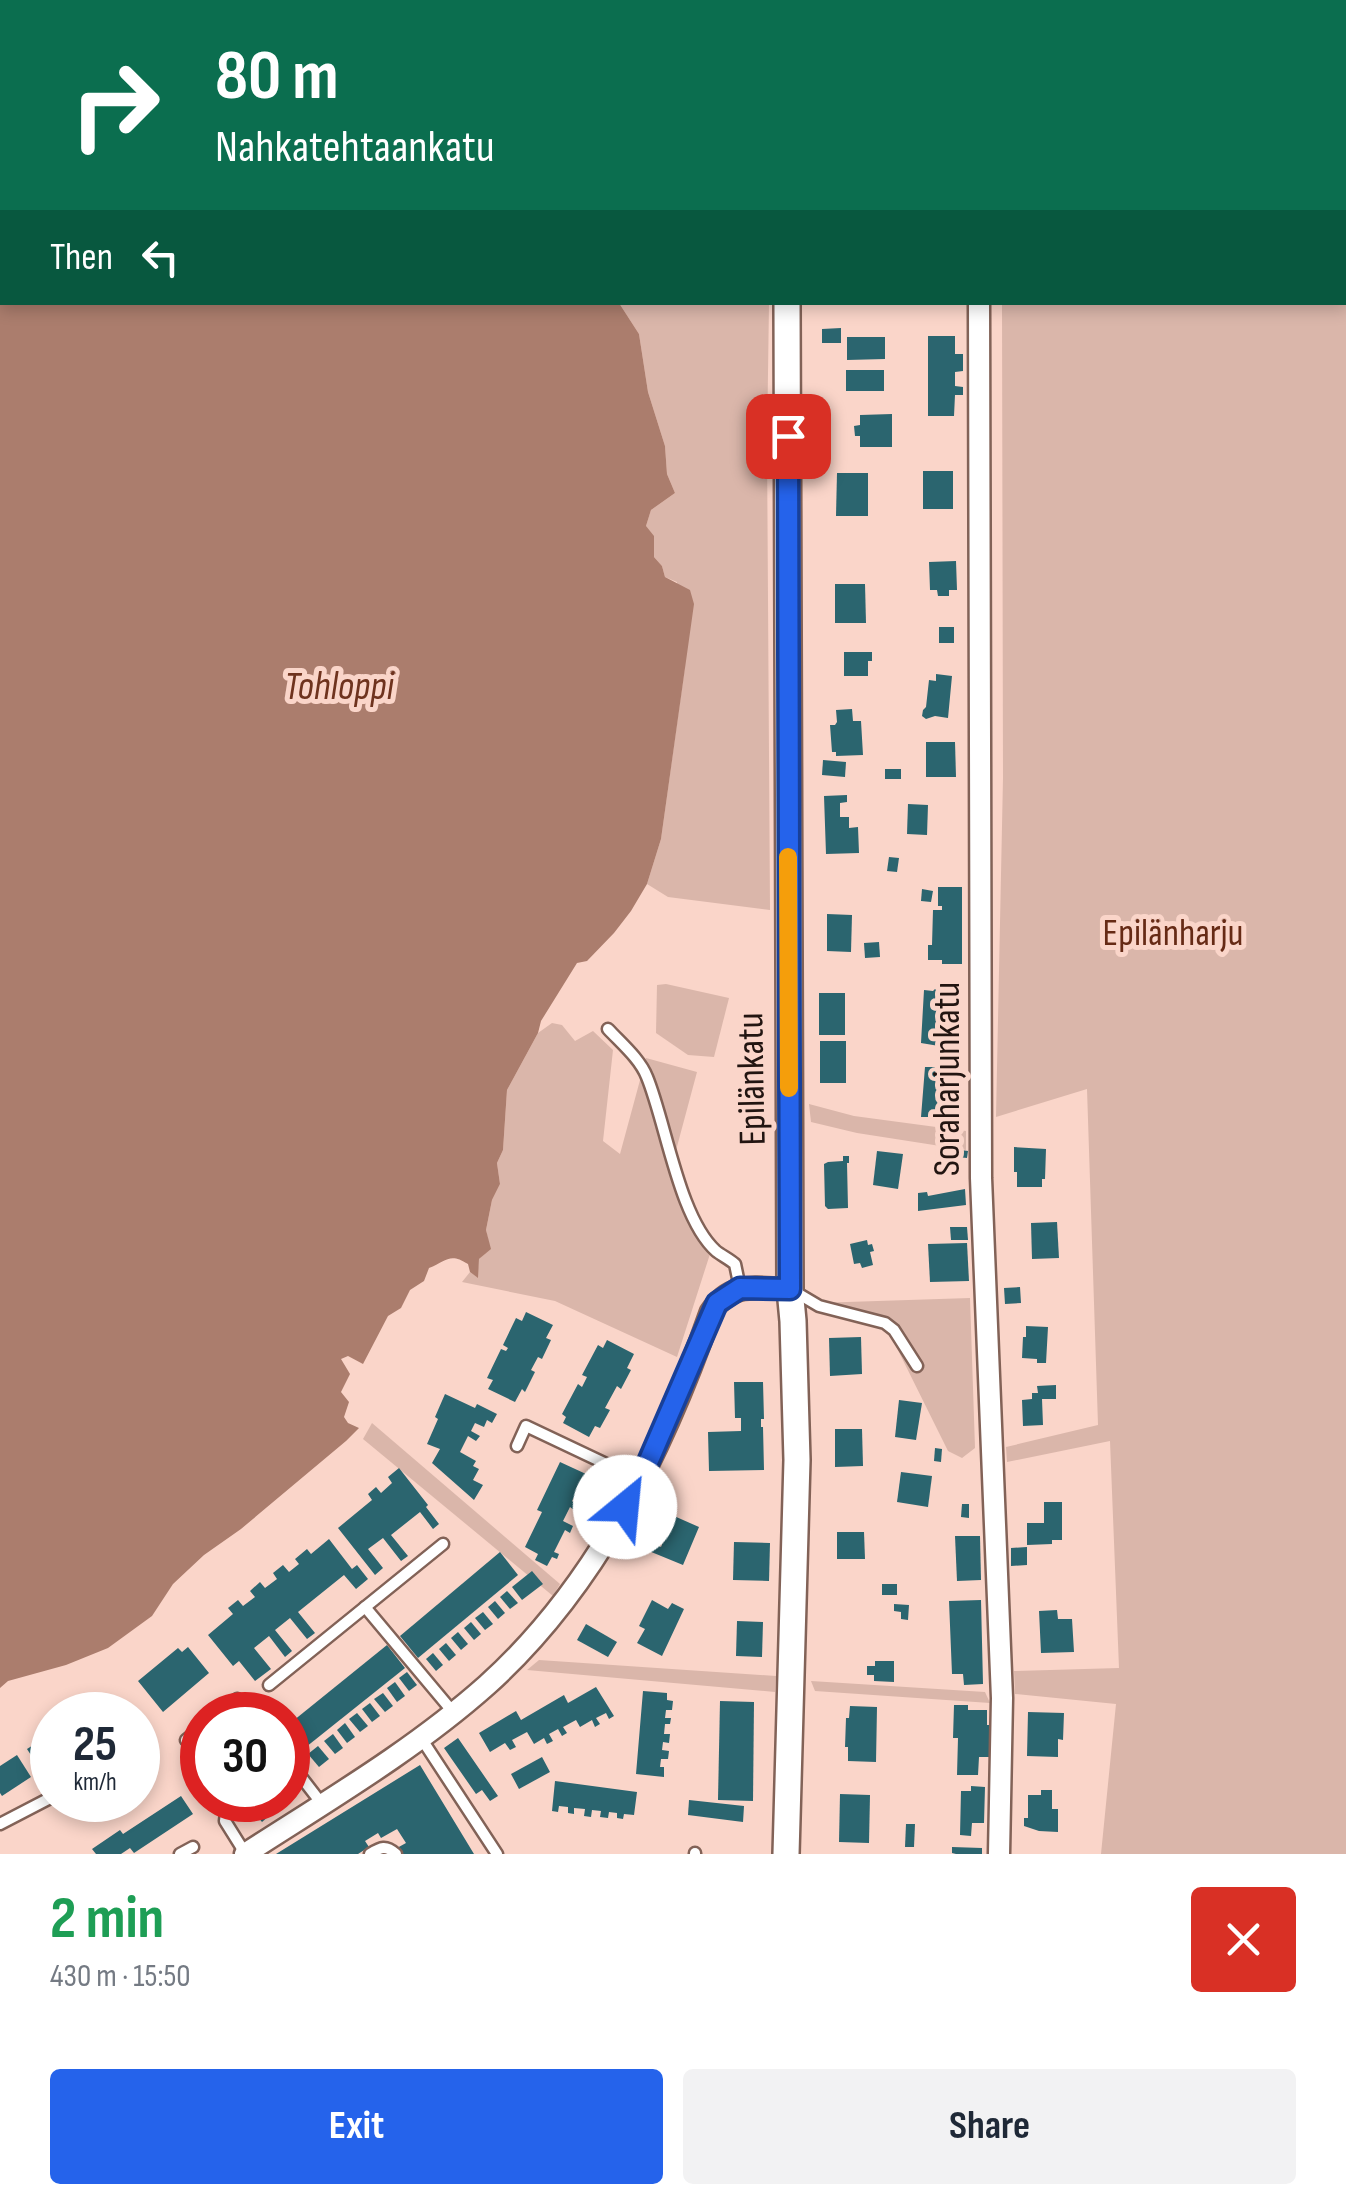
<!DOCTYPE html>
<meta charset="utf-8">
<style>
body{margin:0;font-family:"Sofia Sans Condensed",sans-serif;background:#f2f2f3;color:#1f2937;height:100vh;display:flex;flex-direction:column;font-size:38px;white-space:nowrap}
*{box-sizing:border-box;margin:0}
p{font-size:32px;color:#747a83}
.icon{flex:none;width:55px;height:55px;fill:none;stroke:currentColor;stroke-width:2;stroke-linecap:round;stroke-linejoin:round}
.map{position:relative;height:1854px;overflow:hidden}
.panel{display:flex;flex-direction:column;background:#fff;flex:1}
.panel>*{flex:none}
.banner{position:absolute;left:0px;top:0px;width:1348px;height:305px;box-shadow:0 5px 15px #0003;background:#0b6e4f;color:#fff;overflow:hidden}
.speed{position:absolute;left:30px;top:1692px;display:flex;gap:20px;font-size:50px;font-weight:700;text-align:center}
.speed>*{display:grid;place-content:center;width:130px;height:130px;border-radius:50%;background:#fff;box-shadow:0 5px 15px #0003;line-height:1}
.speed small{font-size:25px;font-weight:400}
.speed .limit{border:15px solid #d22;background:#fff;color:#111}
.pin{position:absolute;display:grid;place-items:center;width:85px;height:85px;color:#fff;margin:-42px;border-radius:20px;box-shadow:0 5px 15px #0006}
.me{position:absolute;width:110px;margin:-55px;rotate:28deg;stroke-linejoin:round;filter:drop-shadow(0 0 8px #0008)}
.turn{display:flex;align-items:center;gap:35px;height:210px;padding:0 50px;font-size:45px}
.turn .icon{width:130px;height:130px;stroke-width:2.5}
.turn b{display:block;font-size:70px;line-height:85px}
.then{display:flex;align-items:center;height:95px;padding:0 50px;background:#0003;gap:20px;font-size:38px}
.round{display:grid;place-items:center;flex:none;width:105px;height:105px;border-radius:10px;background:#f2f2f3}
.head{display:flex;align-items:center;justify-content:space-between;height:170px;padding:0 50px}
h1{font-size:60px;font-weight:700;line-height:75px;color:#1e9e55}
.button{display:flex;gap:20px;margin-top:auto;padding:20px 50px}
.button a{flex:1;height:115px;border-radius:10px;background:#2563eb;color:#fff;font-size:40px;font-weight:700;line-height:115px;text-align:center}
.button a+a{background:#f2f2f3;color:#1f2937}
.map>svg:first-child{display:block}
</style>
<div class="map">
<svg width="1346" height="1854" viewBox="0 0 1346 1854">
<rect width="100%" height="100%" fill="#fad5c9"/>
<g fill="#dab6aa">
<path d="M 278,0 L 463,0 L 467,2 L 275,2 Z"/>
<path d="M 1002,0 L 1346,0 L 1346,1854 L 1101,1854 L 1116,1704 L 1015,1694 L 1014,1671 L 1119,1668 L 1110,1441 L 1007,1462 L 1006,1447 L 1098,1425 L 1087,1089 L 996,1117 L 1003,778 L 1002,303 L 1345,302 L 1345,2 L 1002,2 Z"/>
<path d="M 619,303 L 769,303 L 767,443 L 770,910 L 668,897 L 647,884 L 661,839 L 685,666 L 677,582 L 665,577 L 662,566 L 654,557 L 646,526 L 651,510 L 675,493 L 667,474 L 665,446 L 648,392 L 639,334 Z"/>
<path d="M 666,984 L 729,998 L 714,1057 L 688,1055 L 656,1033 L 657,985 Z"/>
<path d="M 552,1023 L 562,1025 L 575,1041 L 593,1031 L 613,1050 L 603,1141 L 620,1154 L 646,1058 L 697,1072 L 671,1169 L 689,1219 L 710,1254 L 677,1357 L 555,1301 L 462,1282 L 470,1272 L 477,1277 L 479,1259 L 490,1249 L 486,1230 L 492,1200 L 500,1184 L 497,1163 L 503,1150 L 507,1090 L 538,1033 Z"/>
<path d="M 809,1104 L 854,1116 L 966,1131 L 966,1150 L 857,1133 L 811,1122 Z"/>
<path d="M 970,1298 L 975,1448 L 962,1458 L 948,1451 L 886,1326 L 816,1303 Z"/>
<path d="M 372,1423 L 560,1584 L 553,1596 L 363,1439 Z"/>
<path d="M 539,1660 L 776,1676 L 775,1692 L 527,1670 Z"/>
<path d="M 811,1681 L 985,1692 L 990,1703 L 815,1691 Z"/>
</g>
<path fill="#ab7d6d" d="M 0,0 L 98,0 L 100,2 L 2,2 L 2,302 L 619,303 L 639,334 L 648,392 L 665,446 L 667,474 L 675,493 L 651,510 L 646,526 L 654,536 L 654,557 L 662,566 L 665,577 L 690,590 L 694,604 L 661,839 L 647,884 L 631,911 L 614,933 L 587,961 L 577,963 L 541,1021 L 538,1033 L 507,1090 L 503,1150 L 497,1163 L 500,1184 L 492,1200 L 486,1230 L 491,1249 L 479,1259 L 478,1278 L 470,1272 L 468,1264 C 450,1252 446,1261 429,1268 L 424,1281 L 410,1290 L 401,1308 L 388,1316 L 363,1364 L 348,1356 L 341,1359 L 350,1374 L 341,1392 L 349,1402 L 344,1417 L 348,1423 L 359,1428 L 346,1441 L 241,1529 L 204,1555 L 173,1584 L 152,1616 L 108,1648 L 66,1665 L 8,1681 L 0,1688 Z"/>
<g fill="#2b656f">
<path d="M 841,328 L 841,343 L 822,343 L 822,329 Z"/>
<path d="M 928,336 L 955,336 L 955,354 L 963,354 L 963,371 L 955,372 L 955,386 L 963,387 L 963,395 L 955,395 L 954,416 L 928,416 Z"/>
<path d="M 847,337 L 885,337 L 885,359 L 847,360 Z"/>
<rect x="846" y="370" width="38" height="21"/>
<path d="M 892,414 L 892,447 L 860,447 L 860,436 L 855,436 L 854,426 L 860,425 L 860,415 Z"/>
<rect x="923" y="471" width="30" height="38"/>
<path d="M 837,473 L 868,473 L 868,516 L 836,516 Z"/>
<path d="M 956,561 L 957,590 L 949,590 L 949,596 L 938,596 L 937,590 L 930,590 L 929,562 Z"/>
<path d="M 835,584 L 865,584 L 866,623 L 835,623 Z"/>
<rect x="939" y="627" width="15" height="16"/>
<path d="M 844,652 L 872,652 L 872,661 L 868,661 L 868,676 L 844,676 Z"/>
<path d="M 936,674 L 952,676 L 948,718 L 935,716 L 926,719 L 922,716 L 923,710 L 926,707 L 929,680 L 936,681 Z"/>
<path d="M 852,709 L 853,721 L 861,721 L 863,755 L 836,756 L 836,752 L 832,752 L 830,725 L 835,725 L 837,722 L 836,710 Z"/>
<path d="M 926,742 L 955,742 L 956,777 L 926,777 Z"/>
<path d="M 823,760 L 846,762 L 845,777 L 822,775 Z"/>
<rect x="885" y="769" width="16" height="10"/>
<path d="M 847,795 L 847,802 L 840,803 L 840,817 L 849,817 L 849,828 L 858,827 L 859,853 L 826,854 L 824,796 Z"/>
<path d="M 908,804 L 928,805 L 927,835 L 907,834 Z"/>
<path d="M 889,857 L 899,858 L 897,872 L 887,871 Z"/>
<path d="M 938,887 L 962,887 L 962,964 L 942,964 L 942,960 L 928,960 L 928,945 L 932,945 L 933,910 L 942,910 L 942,906 L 938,906 Z"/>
<path d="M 922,889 L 933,891 L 931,902 L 921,901 Z"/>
<path d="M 827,914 L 852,915 L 851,952 L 827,951 Z"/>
<path d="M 879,942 L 880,957 L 865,958 L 864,943 Z"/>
<path d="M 935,989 L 940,993 L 950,994 L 950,1011 L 952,1011 L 949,1044 L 941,1043 L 939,1046 L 921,1043 L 924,990 L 933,991 Z"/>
<rect x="819" y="993" width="26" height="42"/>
<rect x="820" y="1041" width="26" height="42"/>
<path d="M 938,1065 L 949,1067 L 949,1083 L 954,1083 L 952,1102 L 949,1101 L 948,1117 L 935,1119 L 933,1117 L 921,1117 L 925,1067 L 935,1067 Z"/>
<path d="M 1014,1147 L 1046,1149 L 1045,1179 L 1042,1179 L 1042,1187 L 1017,1187 L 1017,1172 L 1014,1172 Z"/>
<path d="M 948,1148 L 968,1151 L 967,1158 L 948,1156 Z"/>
<path d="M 877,1151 L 903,1154 L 898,1189 L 873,1185 Z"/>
<path d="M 843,1156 L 849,1156 L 849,1163 L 847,1163 L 848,1208 L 828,1209 L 825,1206 L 824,1164 L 828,1162 L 843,1161 Z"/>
<path d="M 965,1189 L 966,1205 L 918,1211 L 918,1193 L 927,1192 L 928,1196 Z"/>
<path d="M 1057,1222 L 1059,1258 L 1032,1259 L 1031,1223 Z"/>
<path d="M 950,1227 L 967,1227 L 968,1240 L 951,1240 Z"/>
<path d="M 867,1240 L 868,1245 L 872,1244 L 874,1251 L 870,1252 L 873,1265 L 862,1268 L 860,1263 L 854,1264 L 850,1244 Z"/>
<path d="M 967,1243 L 969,1281 L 930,1282 L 928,1244 Z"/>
<path d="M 1020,1287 L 1021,1303 L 1005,1304 L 1004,1288 Z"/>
<path d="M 526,1312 L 553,1325 L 546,1338 L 551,1340 L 542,1359 L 538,1357 L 531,1370 L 535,1372 L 525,1392 L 522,1389 L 515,1402 L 488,1389 L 493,1380 L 487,1378 L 501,1349 L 506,1351 L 508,1348 L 503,1345 L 516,1318 L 522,1321 Z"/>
<path d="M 1026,1326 L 1048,1327 L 1046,1363 L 1037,1363 L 1037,1359 L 1022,1358 L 1023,1337 L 1026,1337 Z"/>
<path d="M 861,1337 L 862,1374 L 830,1376 L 829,1338 Z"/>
<path d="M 607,1340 L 634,1354 L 627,1368 L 631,1370 L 621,1389 L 617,1386 L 605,1408 L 610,1410 L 600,1428 L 595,1426 L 589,1437 L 563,1423 L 566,1417 L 562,1414 L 578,1384 L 582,1387 L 587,1377 L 582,1375 L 598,1345 L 603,1348 Z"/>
<path d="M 734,1382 L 763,1382 L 764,1419 L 761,1419 L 761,1427 L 763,1427 L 764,1470 L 709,1471 L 708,1432 L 741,1431 L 741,1418 L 735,1418 Z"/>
<path d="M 1056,1385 L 1056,1399 L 1042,1399 L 1043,1425 L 1023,1426 L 1022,1400 L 1032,1399 L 1032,1393 L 1038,1393 L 1037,1386 Z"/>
<path d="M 445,1394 L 475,1408 L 477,1404 L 497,1414 L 492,1423 L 487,1420 L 484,1427 L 475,1423 L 471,1431 L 480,1436 L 476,1441 L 468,1436 L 460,1452 L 476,1461 L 473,1466 L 479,1469 L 473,1480 L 483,1485 L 474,1500 L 432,1463 L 440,1449 L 427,1444 L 438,1419 L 435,1417 Z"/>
<path d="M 899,1400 L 922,1403 L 916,1440 L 895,1437 Z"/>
<path d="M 835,1429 L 862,1429 L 863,1466 L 835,1467 Z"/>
<path d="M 935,1448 L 942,1449 L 941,1462 L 934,1461 Z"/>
<path d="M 560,1462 L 586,1474 L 580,1486 L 585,1488 L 582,1494 L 577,1492 L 572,1501 L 577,1504 L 574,1510 L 570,1507 L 563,1521 L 573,1526 L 570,1533 L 565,1530 L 554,1552 L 559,1554 L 557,1559 L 552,1557 L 547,1566 L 535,1560 L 538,1554 L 525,1547 L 542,1512 L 537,1510 Z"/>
<path d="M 399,1468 L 428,1505 L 426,1507 L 439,1524 L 433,1529 L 420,1512 L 391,1535 L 408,1556 L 401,1561 L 383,1538 L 368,1549 L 383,1568 L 375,1575 L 338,1528 L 372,1500 L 368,1494 L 376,1487 L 381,1493 L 392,1483 L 388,1477 Z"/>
<path d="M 901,1472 L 932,1476 L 928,1507 L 897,1502 Z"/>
<path d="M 1044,1502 L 1062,1502 L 1062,1540 L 1052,1540 L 1052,1544 L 1027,1545 L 1027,1523 L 1044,1523 Z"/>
<path d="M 962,1504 L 969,1504 L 969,1518 L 961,1517 Z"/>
<path d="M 674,1516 L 699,1527 L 683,1565 L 644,1549 L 647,1541 L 661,1547 Z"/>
<path d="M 837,1532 L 864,1532 L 865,1559 L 837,1559 Z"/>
<path d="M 955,1536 L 980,1536 L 981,1580 L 957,1581 Z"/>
<path d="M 329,1539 L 352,1569 L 357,1565 L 368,1579 L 356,1589 L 344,1575 L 298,1612 L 315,1633 L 307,1639 L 290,1618 L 275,1630 L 292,1651 L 285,1657 L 269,1636 L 254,1648 L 271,1669 L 255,1681 L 239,1661 L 233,1666 L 208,1635 L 233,1614 L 228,1608 L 238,1600 L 243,1606 L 255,1597 L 250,1591 L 260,1582 L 265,1588 L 277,1579 L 273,1573 L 283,1565 L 289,1572 L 299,1564 L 295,1559 L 307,1549 L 311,1554 Z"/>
<path d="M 734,1542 L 770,1543 L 769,1581 L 733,1580 Z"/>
<path d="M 1027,1547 L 1027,1565 L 1011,1566 L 1011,1548 Z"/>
<path d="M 500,1552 L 518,1575 L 418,1658 L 400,1636 Z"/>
<path d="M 532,1571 L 543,1584 L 522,1600 L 512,1587 Z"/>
<rect x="882" y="1584" width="15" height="11"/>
<path d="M 507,1591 L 518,1603 L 510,1609 L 500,1597 Z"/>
<path d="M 652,1600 L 668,1609 L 672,1603 L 684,1609 L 662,1656 L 637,1643 L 645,1629 L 639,1626 Z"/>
<path d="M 981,1600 L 983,1684 L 964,1685 L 963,1674 L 952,1674 L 949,1601 Z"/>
<path d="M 495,1601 L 505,1613 L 498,1619 L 488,1607 Z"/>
<path d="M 894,1604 L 909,1605 L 908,1620 L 901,1619 L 901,1612 L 894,1611 Z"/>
<path d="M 1057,1610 L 1058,1619 L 1072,1619 L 1074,1652 L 1041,1653 L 1039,1611 Z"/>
<path d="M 483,1612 L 493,1624 L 485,1630 L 475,1618 Z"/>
<path d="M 737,1621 L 763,1622 L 762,1657 L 736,1656 Z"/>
<path d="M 471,1622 L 481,1634 L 474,1640 L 464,1628 Z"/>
<path d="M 586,1624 L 617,1642 L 608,1657 L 577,1640 Z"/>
<path d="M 458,1632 L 468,1644 L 461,1650 L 451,1638 Z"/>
<path d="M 446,1643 L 456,1655 L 449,1661 L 439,1649 Z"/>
<path d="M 387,1645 L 405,1668 L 301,1751 L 288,1734 L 288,1725 Z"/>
<path d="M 188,1647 L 209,1673 L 163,1712 L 138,1681 L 178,1648 L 182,1652 Z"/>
<path d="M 433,1653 L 443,1665 L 436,1671 L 426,1659 Z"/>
<path d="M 875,1661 L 894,1661 L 894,1682 L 874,1681 L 874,1675 L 867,1675 L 867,1666 L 875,1666 Z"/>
<path d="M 407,1672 L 417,1685 L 409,1691 L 399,1678 Z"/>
<path d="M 395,1682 L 405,1696 L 397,1702 L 387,1688 Z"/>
<path d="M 596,1687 L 614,1716 L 609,1719 L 606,1713 L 596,1718 L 600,1724 L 595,1727 L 592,1720 L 580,1727 L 576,1720 L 563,1727 L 567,1733 L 562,1736 L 558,1729 L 549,1734 L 553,1741 L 547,1744 L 544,1738 L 534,1744 L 527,1732 L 512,1740 L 516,1747 L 510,1750 L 505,1743 L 490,1752 L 479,1733 L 516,1711 L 521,1720 L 564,1695 L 568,1703 Z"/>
<path d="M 643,1691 L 667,1693 L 667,1700 L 673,1701 L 672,1710 L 666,1710 L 665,1718 L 671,1718 L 670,1724 L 665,1724 L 664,1734 L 670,1734 L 669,1743 L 663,1742 L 662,1750 L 669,1751 L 668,1759 L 661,1759 L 660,1767 L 664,1767 L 664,1777 L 636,1774 Z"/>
<path d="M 383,1693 L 393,1706 L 385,1712 L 374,1699 Z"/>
<path d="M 117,1700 L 127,1715 L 93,1715 Z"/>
<path d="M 720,1701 L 754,1702 L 753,1801 L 718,1800 Z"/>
<path d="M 370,1703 L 380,1716 L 372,1722 L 362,1709 Z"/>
<path d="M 954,1705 L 968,1705 L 968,1710 L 987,1710 L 987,1725 L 990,1725 L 989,1757 L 979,1757 L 978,1775 L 957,1775 L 958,1738 L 953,1738 Z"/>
<path d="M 850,1706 L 877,1707 L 876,1762 L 848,1761 L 848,1747 L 845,1747 L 846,1718 L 849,1718 Z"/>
<path d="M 1028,1712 L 1064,1713 L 1063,1740 L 1058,1739 L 1058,1757 L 1027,1756 Z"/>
<path d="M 357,1713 L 368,1726 L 360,1732 L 349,1719 Z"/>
<path d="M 345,1723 L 355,1737 L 347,1743 L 337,1730 Z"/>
<path d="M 52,1733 L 52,1765 L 42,1772 L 27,1749 Z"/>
<path d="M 333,1734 L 343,1748 L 335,1754 L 324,1741 Z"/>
<path d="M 458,1738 L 498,1796 L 490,1801 L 482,1790 L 476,1794 L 444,1748 Z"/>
<path d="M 318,1746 L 329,1759 L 319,1767 L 308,1754 Z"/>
<path d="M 17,1755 L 31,1777 L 2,1796 L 0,1793 L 0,1766 Z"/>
<path d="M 542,1757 L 550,1772 L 519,1789 L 511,1774 Z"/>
<path d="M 420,1765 L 474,1854 L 400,1854 L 397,1848 L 406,1843 L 397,1829 L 381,1838 L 378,1833 L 365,1841 L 369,1847 L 358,1854 L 276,1854 Z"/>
<path d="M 288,1776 L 299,1790 L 262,1822 L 248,1805 L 254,1800 L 288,1800 Z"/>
<path d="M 555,1781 L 637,1792 L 634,1815 L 624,1814 L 623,1819 L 617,1818 L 617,1813 L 609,1812 L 608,1818 L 600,1817 L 601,1811 L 592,1810 L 591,1817 L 584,1816 L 585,1809 L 574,1808 L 574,1814 L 568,1813 L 568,1807 L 559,1806 L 558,1812 L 552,1811 Z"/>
<path d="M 971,1786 L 985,1787 L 984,1823 L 972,1823 L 971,1836 L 960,1835 L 961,1791 L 971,1791 Z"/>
<path d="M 1041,1790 L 1052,1790 L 1052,1809 L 1058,1809 L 1058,1832 L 1039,1831 L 1024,1826 L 1024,1818 L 1028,1818 L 1028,1795 L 1041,1795 Z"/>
<path d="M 840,1794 L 870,1795 L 869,1843 L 839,1842 Z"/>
<path d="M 181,1796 L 193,1814 L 134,1853 L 130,1848 L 121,1854 L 96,1854 L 92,1849 L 120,1830 L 123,1834 Z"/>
<path d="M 689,1800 L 744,1806 L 743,1822 L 688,1815 Z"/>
<path d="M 906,1824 L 915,1824 L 914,1847 L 905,1847 Z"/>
<path d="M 952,1847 L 982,1848 L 982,1854 L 956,1854 L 952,1853 Z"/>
</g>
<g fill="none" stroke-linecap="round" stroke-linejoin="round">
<defs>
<g id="service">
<path d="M 903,2 L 903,0"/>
<path d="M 608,1029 C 622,1044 640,1059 647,1077 C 666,1123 679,1218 716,1251 C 721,1255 729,1259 735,1264 L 740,1288"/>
<path d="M 792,1290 L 819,1306 L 885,1323 L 894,1330 L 917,1366"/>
<path d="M 517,1446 L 526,1426 L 640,1480"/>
<path d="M 365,1607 L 453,1712"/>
<path d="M 269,1685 L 443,1544"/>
<path d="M 217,1715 L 237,1699 L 250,1715"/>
<path d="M 421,1738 L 497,1854"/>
<path d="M 186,1740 L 202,1727"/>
<path d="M 288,1760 L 322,1804"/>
<path d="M 241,1800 L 226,1812 L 225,1821 L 245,1853"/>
<path d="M 0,1824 L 52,1797"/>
<path d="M 180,1854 L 193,1847"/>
<path d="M 370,1854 C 381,1847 386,1845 396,1854"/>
<path d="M 695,1854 L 695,1853"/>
</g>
<g id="minor">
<path d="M 977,0 L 977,2"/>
<path d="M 979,302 L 981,1178 L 1002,1698 L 999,1854"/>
<path d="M 245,1854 C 327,1801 414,1750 487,1685 C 597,1586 663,1449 711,1312 C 732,1280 758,1289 790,1289"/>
</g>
<g id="tertiary">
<path d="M 820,2 L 821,0"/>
<path d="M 786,1854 L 797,1460 L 793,1321 L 790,1289 L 787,302"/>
</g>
</defs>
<use href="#service" stroke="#826257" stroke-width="15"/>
<use href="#minor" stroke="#826257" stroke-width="25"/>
<use href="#tertiary" stroke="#826257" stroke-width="30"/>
<use href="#service" stroke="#fff" stroke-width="10"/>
<use href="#minor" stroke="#fff" stroke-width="20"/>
<use href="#tertiary" stroke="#fff" stroke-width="25"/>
</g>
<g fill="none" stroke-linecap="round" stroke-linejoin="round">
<defs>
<path id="route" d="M 625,1507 L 640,1481 L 717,1303 L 740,1288 L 790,1289 L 788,436"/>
</defs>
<use href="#route" stroke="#184099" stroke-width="25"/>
<use href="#route" stroke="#2563eb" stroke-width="18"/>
<path stroke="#f59e0b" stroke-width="18" d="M 788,857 L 789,1088"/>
</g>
<g text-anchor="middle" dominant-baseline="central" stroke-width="10" stroke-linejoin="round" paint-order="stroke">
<g font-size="38" fill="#662a15" stroke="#fad5c9">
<text x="1173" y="933">Epilänharju</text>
</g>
<g font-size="38" fill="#221511" stroke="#fad5c9">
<text transform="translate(752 1079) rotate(-91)">Epilänkatu</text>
<text transform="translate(947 1079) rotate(-90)">Soraharjunkatu</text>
</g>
<g font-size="40" font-style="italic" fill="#6f331e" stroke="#fad5c9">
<text x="339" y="687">Tohloppi</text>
</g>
</g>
</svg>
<div class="speed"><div>25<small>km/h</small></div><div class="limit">30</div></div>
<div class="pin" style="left:788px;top:436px;background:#d93025"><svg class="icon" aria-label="arrive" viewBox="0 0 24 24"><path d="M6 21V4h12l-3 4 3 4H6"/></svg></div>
<svg class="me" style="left:625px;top:1507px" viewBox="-20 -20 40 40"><circle r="19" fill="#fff"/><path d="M0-13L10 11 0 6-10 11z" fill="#2563eb"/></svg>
<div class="banner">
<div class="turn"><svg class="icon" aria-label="right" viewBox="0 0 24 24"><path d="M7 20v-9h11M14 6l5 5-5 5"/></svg><div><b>80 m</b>Nahkatehtaankatu</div></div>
<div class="then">Then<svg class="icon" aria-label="left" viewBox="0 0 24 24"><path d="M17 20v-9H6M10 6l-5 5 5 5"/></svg></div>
</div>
</div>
<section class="panel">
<div class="head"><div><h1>2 min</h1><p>430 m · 15:50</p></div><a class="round" style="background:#d93025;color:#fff"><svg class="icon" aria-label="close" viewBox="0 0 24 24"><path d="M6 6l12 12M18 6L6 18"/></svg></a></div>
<div class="button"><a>Exit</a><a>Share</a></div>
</section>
